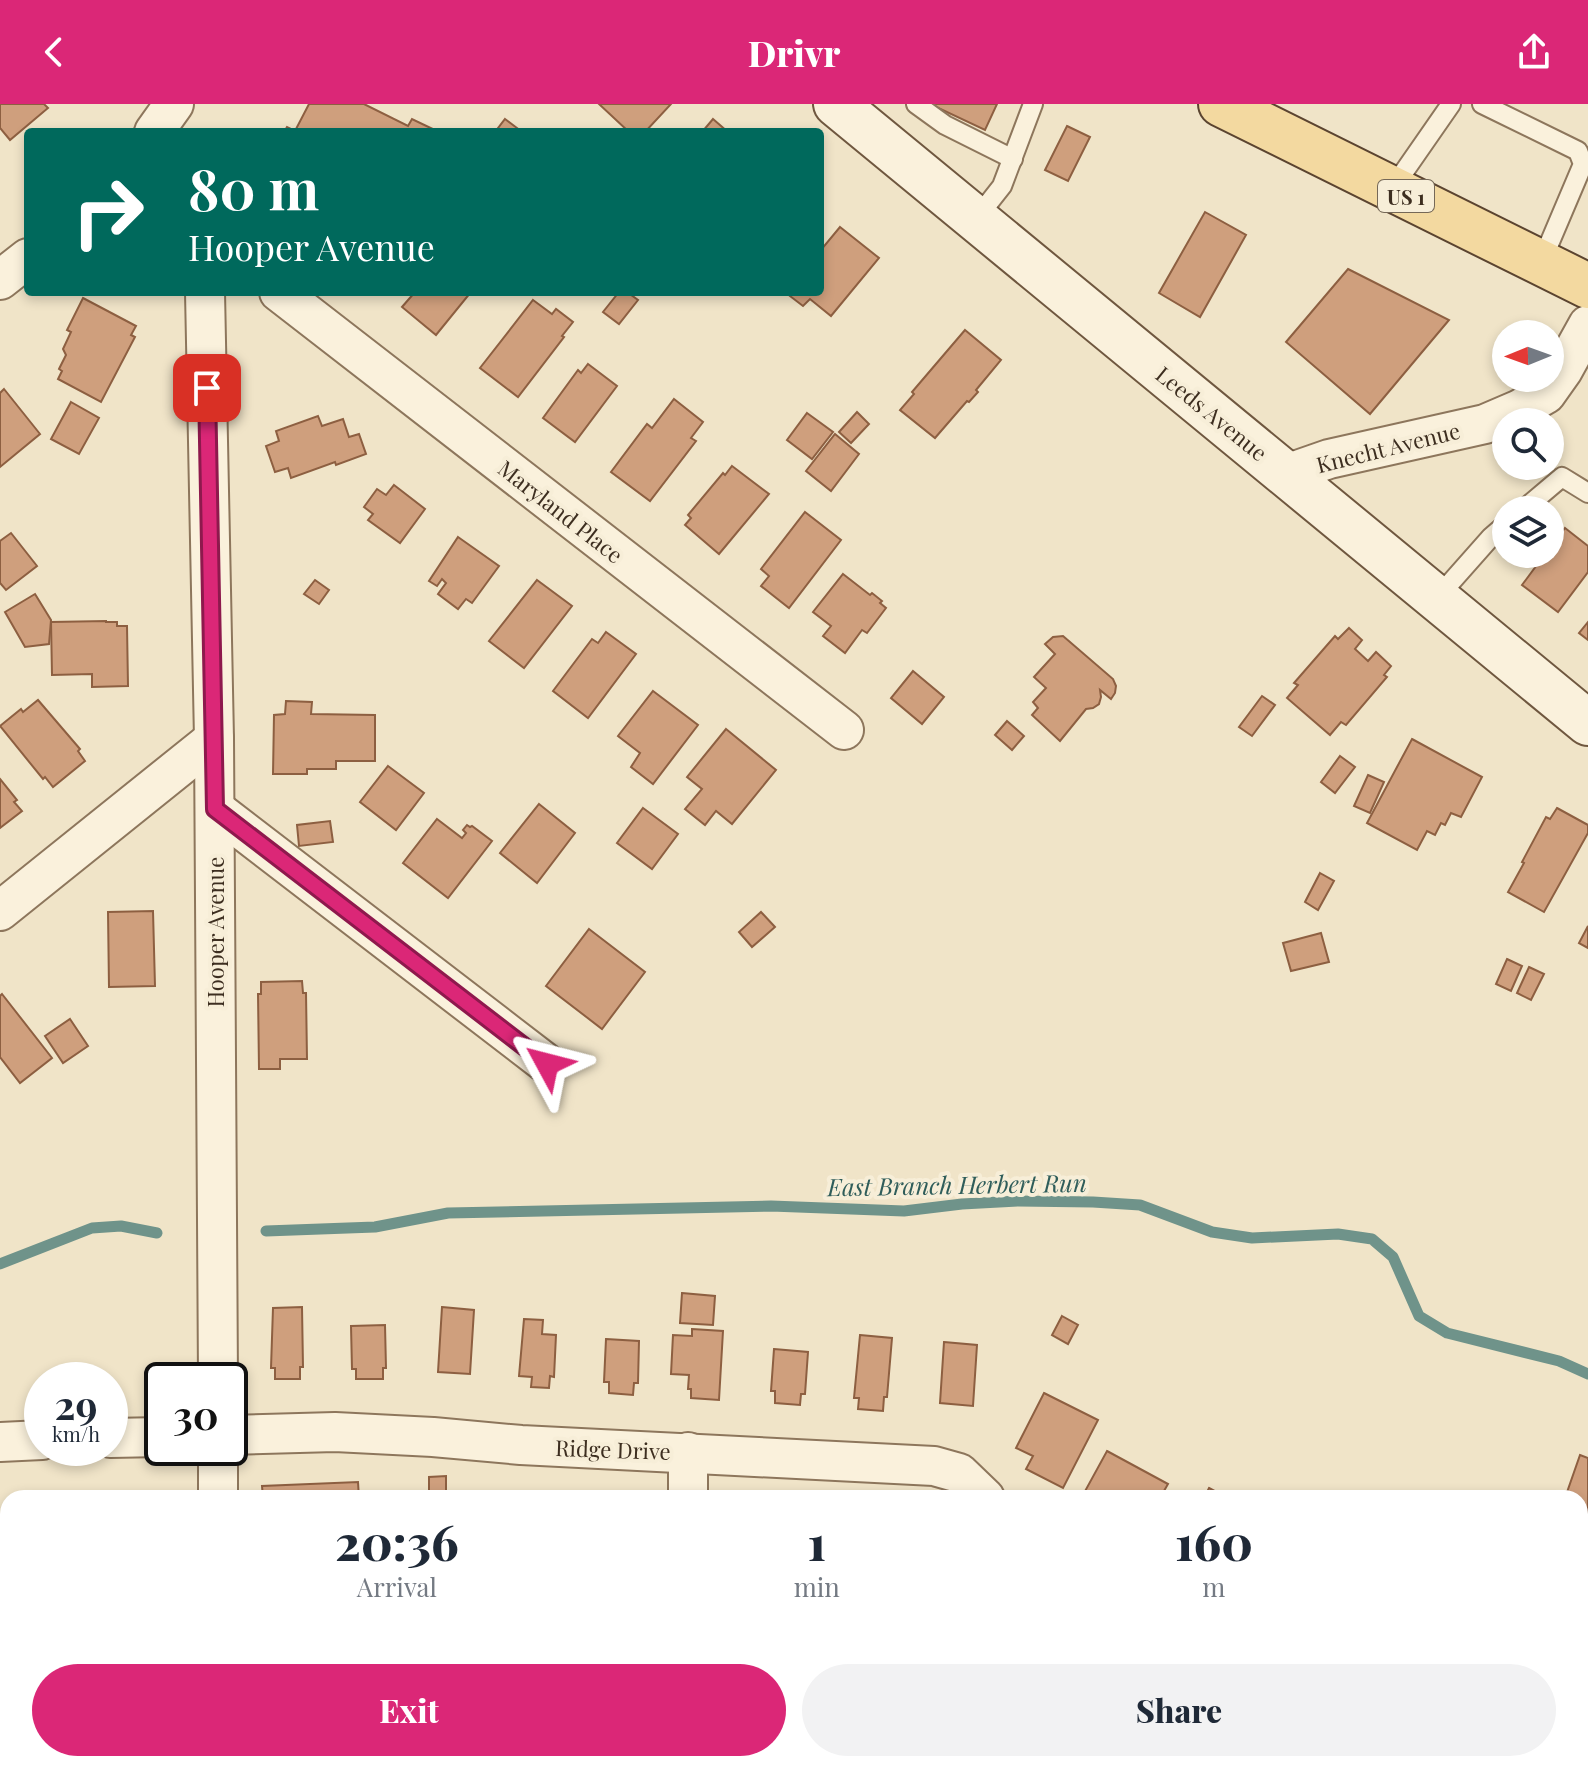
<!DOCTYPE html>
<style>
body{margin:0;font-family:"Playfair Display",serif;background:#f2f2f3;color:#1f2937;height:100vh;display:flex;flex-direction:column;font-size:30px;white-space:nowrap}
*{box-sizing:border-box;margin:0}
p{font-size:26px;color:#747a83}
.icon{flex:none;width:44px;height:44px;fill:none;stroke:currentColor;stroke-width:2;stroke-linecap:round;stroke-linejoin:round}
.map{position:relative;flex:1;overflow:hidden}
.side{position:absolute;left:0px;top:1386px;width:1588px;height:282px;display:flex;flex-direction:column;background:#fff;border-radius:24px 24px 0 0;box-shadow:0 4px 12px #0003}
.side>*{flex:none}
.banner{position:absolute;left:24px;top:24px;width:800px;height:168px;border-radius:8px;box-shadow:0 4px 12px #0003;background:#00695c;color:#fff;overflow:hidden}
.needle{width:52px;rotate:269deg}
.fabs{position:absolute;left:1492px;top:216px;display:grid;gap:16px}
.fabs a{display:grid;place-items:center;width:72px;height:72px;border-radius:50%;background:#fff;box-shadow:0 4px 12px #0003;font-size:40px}
.speed{position:absolute;left:24px;top:1258px;display:flex;gap:16px;font-size:40px;font-weight:700;text-align:center}
.speed>*{display:grid;place-content:center;width:104px;height:104px;border-radius:50%;background:#fff;box-shadow:0 4px 12px #0003;line-height:1}
.speed small{font-size:20px;font-weight:400}
.speed .limit{border:4px solid #111;border-radius:12px;background:#fff;color:#111}
.pin{position:absolute;display:grid;place-items:center;width:68px;height:68px;color:#fff;margin:-34px;border-radius:16px;box-shadow:0 4px 12px #0006}
.me{position:absolute;width:88px;margin:-44px;rotate:308deg;stroke-linejoin:round;filter:drop-shadow(0 0 6px #0008)}
.turn{display:flex;align-items:center;gap:28px;height:168px;padding:0 32px;font-size:36px}
.turn .icon{width:104px;height:104px;stroke-width:2.5}
.turn b{display:block;font-size:56px;line-height:68px}
.eta{display:flex;justify-content:space-evenly;align-items:center;height:136px;text-align:center}
.eta b{font-size:48px;font-weight:800;line-height:56px}
.button{display:flex;gap:16px;margin-top:auto;padding:16px 32px}
.button a{flex:1;height:92px;border-radius:48px;background:#db2777;color:#fff;font-size:32px;font-weight:800;line-height:92px;text-align:center}
.button a+a{background:#f2f2f3;color:#1f2937}
header{display:flex;justify-content:space-between;align-items:center;height:104px;padding:0 32px;background:#db2777;color:#fff;font-size:36px;font-weight:800}
.map>svg:first-child{display:block}
</style>
<header><svg class="icon" aria-label="back" viewBox="0 0 24 24"><path d="M15 5l-7 7 7 7"/></svg>Drivr<svg class="icon" aria-label="share" viewBox="0 0 24 24"><path d="M12 15V3M7 8l5-5 5 5M5 13v7h14v-7"/></svg></header>
<div class="map">
<svg width="1588" height="1667" viewBox="0 0 1588 1667">
<rect width="100%" height="100%" fill="#f0e4c8"/>
<g fill="none" stroke-linecap="round" stroke-linejoin="round">
<g stroke="#6f938a" stroke-width="11">
<path d="M 266,1127 L 375,1123 L 448,1109 L 771,1102 L 904,1107 L 962,1100 L 1018,1097 L 1093,1098 L 1140,1101 L 1212,1128 L 1252,1134 L 1338,1130 L 1372,1135 L 1393,1153 L 1419,1212 L 1447,1229 L 1559,1257 L 1588,1270"/>
<path d="M 0,1160 L 92,1124 L 121,1122 L 157,1129"/>
</g>
</g>
<g fill="#cf9f7d" stroke="#8d5f41" stroke-width="2">
<path d="M 0,0 L 44,0 L 48,4 L 10,36 L 0,24 Z"/>
<path d="M 309,0 L 364,0 L 408,22 L 412,15 L 439,28 L 284,28 L 287,23 L 295,27 Z"/>
<path d="M 599,0 L 671,0 L 645,28 L 629,28 Z"/>
<path d="M 930,0 L 997,0 L 985,26 Z"/>
<path d="M 505,15 L 521,27 L 520,28 L 495,28 Z"/>
<path d="M 713,15 L 728,28 L 702,28 Z"/>
<path d="M 1067,22 L 1090,33 L 1068,77 L 1045,66 Z"/>
<path d="M 1205,108 L 1246,131 L 1200,213 L 1159,189 Z"/>
<path d="M 840,123 L 879,154 L 831,212 L 810,195 L 803,202 L 786,189 L 820,188 L 820,147 Z"/>
<path d="M 1348,165 L 1449,216 L 1370,310 L 1286,238 Z"/>
<path d="M 415,188 L 471,188 L 436,231 L 402,203 Z"/>
<path d="M 619,188 L 627,188 L 638,196 L 619,220 L 603,208 Z"/>
<path d="M 83,194 L 136,222 L 131,231 L 135,233 L 101,298 L 58,275 L 62,267 L 59,265 L 66,251 L 63,245 L 71,228 L 67,226 Z"/>
<path d="M 533,196 L 552,210 L 556,205 L 573,218 L 562,232 L 564,233 L 518,293 L 480,264 Z"/>
<path d="M 965,226 L 1001,256 L 976,286 L 978,288 L 969,298 L 967,297 L 935,334 L 900,306 L 914,290 L 912,288 Z"/>
<path d="M 588,260 L 617,282 L 575,338 L 543,314 L 578,266 L 581,269 Z"/>
<path d="M 4,285 L 40,330 L 0,363 L 0,289 Z"/>
<path d="M 674,295 L 703,318 L 691,334 L 696,337 L 650,397 L 611,368 L 647,320 L 652,324 Z"/>
<path d="M 71,298 L 99,314 L 79,350 L 51,335 Z"/>
<path d="M 857,308 L 869,320 L 851,339 L 839,328 Z"/>
<path d="M 807,309 L 833,328 L 812,355 L 787,336 Z"/>
<path d="M 318,312 L 322,322 L 343,315 L 349,333 L 359,330 L 366,350 L 336,361 L 335,358 L 291,374 L 288,364 L 275,368 L 266,342 L 279,337 L 276,327 Z"/>
<path d="M 835,330 L 859,350 L 831,387 L 806,367 Z"/>
<path d="M 732,362 L 769,390 L 719,450 L 685,421 L 691,414 L 688,411 L 723,369 L 725,371 Z"/>
<path d="M 394,381 L 425,405 L 400,439 L 368,416 L 373,410 L 364,403 L 377,385 L 386,391 Z"/>
<path d="M 805,408 L 841,436 L 789,504 L 761,482 L 769,472 L 761,465 Z"/>
<path d="M 1565,424 L 1588,442 L 1588,468 L 1558,508 L 1522,481 L 1545,450 L 1550,450 L 1550,444 Z"/>
<path d="M 11,429 L 37,462 L 6,486 L 0,479 L 0,437 Z"/>
<path d="M 458,433 L 499,462 L 472,499 L 466,495 L 458,505 L 438,490 L 446,479 L 442,475 L 437,482 L 429,477 Z"/>
<path d="M 843,470 L 870,491 L 872,489 L 882,497 L 880,499 L 886,504 L 867,529 L 862,526 L 845,549 L 823,532 L 831,522 L 813,508 Z"/>
<path d="M 315,476 L 329,486 L 319,500 L 304,490 Z"/>
<path d="M 537,476 L 572,502 L 524,564 L 489,537 Z"/>
<path d="M 35,490 L 51,516 L 49,540 L 25,543 L 5,508 Z"/>
<path d="M 106,517 L 106,518 L 117,518 L 117,522 L 127,522 L 128,582 L 92,583 L 92,570 L 52,571 L 51,518 Z"/>
<path d="M 1588,518 L 1588,536 L 1579,529 Z"/>
<path d="M 1349,524 L 1362,536 L 1355,545 L 1368,557 L 1376,548 L 1391,562 L 1384,571 L 1387,573 L 1346,621 L 1341,618 L 1330,631 L 1287,594 L 1298,581 L 1294,579 L 1335,532 L 1338,535 Z"/>
<path d="M 606,528 L 636,550 L 588,614 L 553,587 L 592,535 L 598,539 Z"/>
<path d="M 1063,532 L 1113,575 L 1116,582 L 1115,589 L 1111,595 L 1100,586 L 1101,593 L 1099,600 L 1093,604 L 1086,605 L 1060,637 L 1032,611 L 1038,604 L 1033,598 L 1046,584 L 1034,573 L 1055,550 L 1045,540 L 1053,533 Z"/>
<path d="M 913,567 L 944,593 L 922,620 L 891,594 Z"/>
<path d="M 653,587 L 698,621 L 653,680 L 631,663 L 640,649 L 618,632 Z"/>
<path d="M 1262,592 L 1275,601 L 1252,632 L 1239,623 Z"/>
<path d="M 38,596 L 80,645 L 78,647 L 85,657 L 53,683 L 45,673 L 43,675 L 0,622 L 21,605 L 23,608 Z"/>
<path d="M 286,597 L 312,598 L 311,610 L 375,611 L 375,657 L 336,657 L 336,665 L 307,665 L 307,670 L 273,670 L 274,611 L 285,610 Z"/>
<path d="M 1007,617 L 1024,632 L 1012,646 L 995,631 Z"/>
<path d="M 726,625 L 776,666 L 732,720 L 716,707 L 705,721 L 685,705 L 702,685 L 687,673 Z"/>
<path d="M 1412,635 L 1482,673 L 1461,713 L 1451,709 L 1445,721 L 1441,719 L 1435,731 L 1427,727 L 1417,746 L 1367,719 Z"/>
<path d="M 1340,652 L 1355,663 L 1335,689 L 1321,678 Z"/>
<path d="M 388,662 L 424,689 L 396,726 L 360,698 Z"/>
<path d="M 1368,671 L 1384,678 L 1370,709 L 1354,702 Z"/>
<path d="M 0,675 L 17,696 L 14,698 L 22,707 L 0,724 Z"/>
<path d="M 539,700 L 575,729 L 537,779 L 500,749 Z"/>
<path d="M 643,704 L 678,730 L 652,765 L 617,739 Z"/>
<path d="M 1557,704 L 1588,721 L 1588,729 L 1544,808 L 1508,788 L 1524,759 L 1522,758 L 1546,713 L 1550,715 Z"/>
<path d="M 437,715 L 462,734 L 466,729 L 463,726 L 467,721 L 470,723 L 472,722 L 492,737 L 448,794 L 403,759 Z"/>
<path d="M 330,717 L 333,738 L 299,742 L 297,721 Z"/>
<path d="M 1320,769 L 1334,777 L 1318,806 L 1305,798 Z"/>
<path d="M 153,807 L 155,882 L 109,883 L 108,808 Z"/>
<path d="M 761,808 L 775,823 L 752,843 L 739,828 Z"/>
<path d="M 1588,822 L 1588,844 L 1579,839 Z"/>
<path d="M 589,825 L 645,868 L 602,925 L 546,882 Z"/>
<path d="M 1321,829 L 1329,858 L 1291,867 L 1283,839 Z"/>
<path d="M 1507,855 L 1522,862 L 1511,887 L 1496,880 Z"/>
<path d="M 1529,863 L 1544,870 L 1531,896 L 1517,889 Z"/>
<path d="M 302,877 L 303,889 L 306,889 L 307,955 L 280,955 L 280,965 L 259,965 L 258,890 L 261,890 L 261,878 Z"/>
<path d="M 2,890 L 52,954 L 20,979 L 0,953 L 0,892 Z"/>
<path d="M 70,915 L 88,942 L 63,959 L 45,932 Z"/>
<path d="M 682,1189 L 715,1192 L 713,1221 L 680,1219 Z"/>
<path d="M 302,1203 L 303,1263 L 300,1263 L 300,1275 L 275,1275 L 275,1264 L 271,1264 L 273,1204 Z"/>
<path d="M 442,1203 L 474,1206 L 470,1270 L 438,1268 Z"/>
<path d="M 1062,1212 L 1078,1221 L 1068,1240 L 1052,1231 Z"/>
<path d="M 524,1215 L 543,1216 L 542,1230 L 556,1231 L 554,1273 L 550,1272 L 549,1284 L 531,1283 L 532,1273 L 519,1272 Z"/>
<path d="M 385,1221 L 386,1264 L 383,1264 L 383,1275 L 356,1275 L 356,1265 L 352,1265 L 351,1222 Z"/>
<path d="M 692,1225 L 723,1227 L 719,1296 L 691,1294 L 691,1285 L 688,1285 L 689,1271 L 671,1270 L 673,1231 L 692,1232 Z"/>
<path d="M 860,1231 L 892,1234 L 887,1293 L 884,1293 L 883,1307 L 858,1305 L 859,1294 L 854,1294 Z"/>
<path d="M 606,1235 L 639,1237 L 638,1279 L 634,1279 L 633,1291 L 609,1289 L 609,1278 L 604,1278 Z"/>
<path d="M 944,1238 L 977,1241 L 973,1302 L 940,1299 Z"/>
<path d="M 774,1245 L 808,1248 L 805,1290 L 801,1290 L 800,1301 L 775,1299 L 775,1287 L 771,1287 Z"/>
<path d="M 1044,1289 L 1098,1316 L 1063,1384 L 1026,1365 L 1033,1352 L 1016,1344 Z"/>
<path d="M 1107,1347 L 1168,1380 L 1160,1394 L 1093,1394 L 1084,1389 Z"/>
<path d="M 1580,1351 L 1588,1354 L 1588,1414 L 1580,1411 L 1580,1394 L 1565,1394 Z"/>
<path d="M 446,1372 L 446,1394 L 429,1394 L 429,1373 Z"/>
<path d="M 358,1378 L 359,1394 L 263,1394 L 262,1382 Z"/>
<path d="M 1209,1384 L 1224,1392 L 1222,1394 L 1204,1394 Z"/>
<rect x="0" y="1438" width="8" height="34"/>
<rect x="0" y="1541" width="8" height="32"/>
<rect x="0" y="1635" width="8" height="18"/>
<rect x="487" y="1660" width="24" height="7"/>
<path d="M 565,1660 L 610,1660 L 609,1664 L 565,1663 Z"/>
<path d="M 751,1660 L 818,1660 L 818,1662 L 828,1662 L 828,1667 L 751,1667 Z"/>
<path d="M 1008,1660 L 1057,1660 L 1048,1667 L 1007,1667 L 1004,1663 Z"/>
<path d="M 1333,1660 L 1363,1660 L 1368,1667 L 1338,1667 Z"/>
</g>
<g fill="none" stroke-linecap="round" stroke-linejoin="round">
<defs>
<g id="lane">
<path d="M 916,0 L 945,21 L 1013,55"/>
<path d="M 1482,0 L 1578,47 L 1583,60 L 1541,159"/>
<path d="M 1392,85 L 1451,0"/>
<path d="M 976,115 L 1002,82 L 1033,0"/>
<path d="M 1523,406 L 1562,373 L 1588,389"/>
<path d="M 1437,494 L 1491,433 L 1506,420"/>
</g>
<g id="street">
<path d="M 154,28 L 174,0"/>
<path d="M 0,176 L 28,154"/>
<path d="M 205,188 L 214,635 L 218,1276"/>
<path d="M 279,188 L 844,626"/>
<path d="M 1286,370 L 1329,355 L 1485,320 L 1520,305 L 1546,290 L 1563,266 L 1588,221"/>
<path d="M 215,705 L 547,960"/>
<path d="M 0,807 L 214,635"/>
<path d="M 230,1331 L 335,1328 L 433,1333 L 521,1341 L 934,1362 L 959,1369 L 985,1394"/>
<path d="M 110,1334 L 162,1333"/>
<path d="M 0,1338 L 42,1336"/>
<path d="M 218,1344 L 218,1394"/>
<path d="M 688,1348 L 688,1394"/>
<path d="M 221,1660 L 221,1667"/>
<path d="M 690,1660 L 690,1667"/>
<path d="M 1177,1660 L 1182,1667"/>
</g>
<path id="secondary" d="M 836,0 L 1588,619"/>
<path id="primary" d="M 1221,0 L 1588,182"/>
</defs>
<use href="#lane" stroke="#8d765c" stroke-width="22"/>
<use href="#street" stroke="#8d765c" stroke-width="42"/>
<use href="#secondary" stroke="#6f573f" stroke-width="48"/>
<use href="#primary" stroke="#5b4430" stroke-width="48"/>
<use href="#lane" stroke="#faf1dc" stroke-width="18"/>
<use href="#street" stroke="#faf1dc" stroke-width="38"/>
<use href="#secondary" stroke="#faf1dc" stroke-width="44"/>
<use href="#primary" stroke="#f3d9a0" stroke-width="44"/>
</g>
<g fill="none" stroke-linecap="round" stroke-linejoin="round">
<defs>
<path id="route" d="M 207,284 L 215,705 L 547,960"/>
</defs>
<use href="#route" stroke="#8e194d" stroke-width="20"/>
<use href="#route" stroke="#db2777" stroke-width="14"/>
</g>
<g text-anchor="middle" dominant-baseline="central" stroke-width="8" stroke-linejoin="round" paint-order="stroke">
<rect fill="#f7eed8" stroke="#756857" stroke-width="2" x="1378" y="76" width="56" height="32" rx="6"/>
<g font-size="20" font-weight="bold" fill="#3d2e20">
<text x="1406" y="92">US 1</text>
</g>
<g font-size="22" fill="#3d2e20" stroke="#f7eed8">
<text transform="translate(1212 309) rotate(39)">Leeds Avenue</text>
<text transform="translate(1388 343) rotate(-14)">Knecht Avenue</text>
<text transform="translate(561 407) rotate(38)">Maryland Place</text>
<text transform="translate(215 828) rotate(-90)">Hooper Avenue</text>
<text transform="translate(613 1345) rotate(2)">Ridge Drive</text>
</g>
<g font-size="24" font-style="italic" fill="#2f5d5a" stroke="#f7eed8">
<text transform="translate(957 1080) rotate(-1)">East Branch Herbert Run</text>
</g>
</g>
</svg>
<div class="fabs">
<a><svg class="needle" viewBox="-14 -14 28 28"><path d="M0-13l5 13h-10z" fill="#e53935"/><path d="M0 13l5-13h-10z" fill="#747a83"/></svg></a>
<a><svg class="icon" aria-label="search" viewBox="0 0 24 24"><circle cx="10" cy="10" r="6"/><path d="M15 15l6 6"/></svg></a>
<a><svg class="icon" aria-label="layers" viewBox="0 0 24 24"><path d="M12 4l9 5-9 5-9-5zM3 14l9 5 9-5"/></svg></a>
</div>
<div class="speed"><div>29<small>km/h</small></div><div class="limit">30</div></div>
<div class="pin" style="left:207px;top:284px;background:#d93025"><svg class="icon" aria-label="arrive" viewBox="0 0 24 24"><path d="M6 21V4h12l-3 4 3 4H6"/></svg></div>
<svg class="me" style="left:547px;top:960px" viewBox="-20 -20 40 40"><path d="M0-17L14 15 0 8-14 15z" fill="#db2777" stroke="#fff" stroke-width="4"/></svg>
<div class="banner">
<div class="turn"><svg class="icon" aria-label="right" viewBox="0 0 24 24"><path d="M7 20v-9h11M14 6l5 5-5 5"/></svg><div><b>80 m</b>Hooper Avenue</div></div>
</div>
<section class="side">
<div class="eta">
<div><b>20:36</b><p>Arrival</p></div>
<div><b>1</b><p>min</p></div>
<div><b>160</b><p>m</p></div>
</div>
<div class="button"><a>Exit</a><a>Share</a></div>
</section>
</div>
